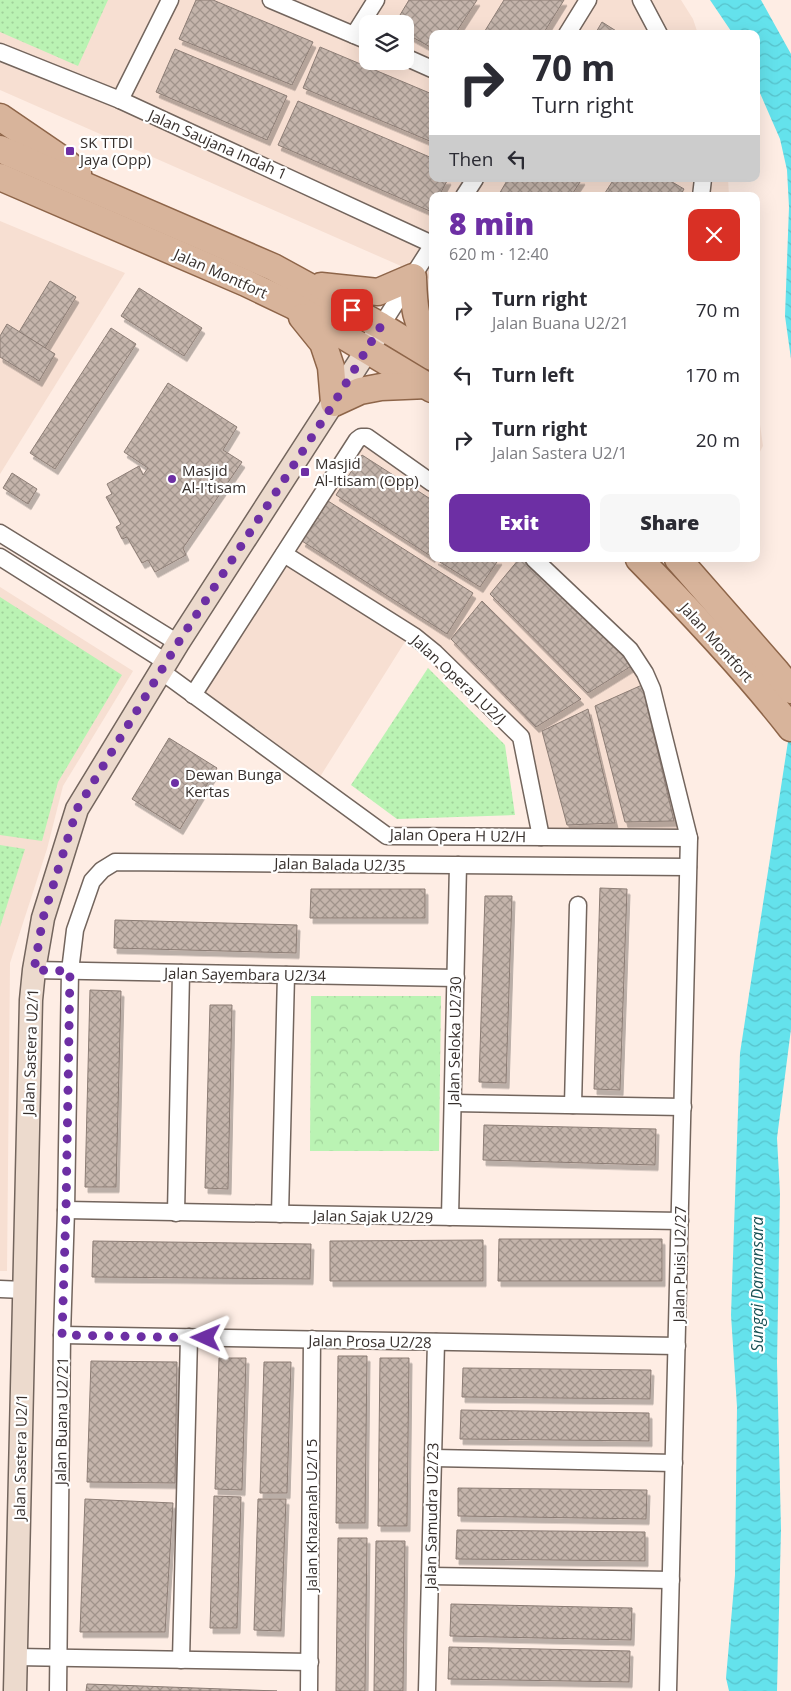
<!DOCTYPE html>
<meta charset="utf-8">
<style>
body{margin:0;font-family:"Open Sans",sans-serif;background:#f7f7f7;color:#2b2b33;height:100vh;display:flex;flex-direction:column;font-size:19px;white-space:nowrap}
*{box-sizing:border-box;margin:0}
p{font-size:16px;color:#7c7c81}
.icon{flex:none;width:28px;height:28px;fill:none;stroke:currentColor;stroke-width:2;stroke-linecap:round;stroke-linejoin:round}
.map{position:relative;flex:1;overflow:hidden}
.drawer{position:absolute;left:429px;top:192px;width:331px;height:370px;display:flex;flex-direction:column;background:#fff;border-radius:10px;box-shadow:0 5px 20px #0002}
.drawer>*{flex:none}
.banner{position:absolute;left:429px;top:30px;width:331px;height:152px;border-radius:10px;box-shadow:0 5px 20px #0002;background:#fff;color:#2b2b33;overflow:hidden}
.fabs{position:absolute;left:359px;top:15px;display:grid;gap:10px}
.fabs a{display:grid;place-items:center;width:55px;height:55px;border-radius:10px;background:#fff;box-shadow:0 5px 20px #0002;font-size:25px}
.pin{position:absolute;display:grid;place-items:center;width:42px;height:42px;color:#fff;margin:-21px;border-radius:10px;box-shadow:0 2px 8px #0006}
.me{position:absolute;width:55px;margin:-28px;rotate:271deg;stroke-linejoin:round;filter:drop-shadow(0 0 4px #0008)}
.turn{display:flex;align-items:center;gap:18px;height:105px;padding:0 20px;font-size:22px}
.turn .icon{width:65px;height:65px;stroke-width:2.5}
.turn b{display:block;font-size:35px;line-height:42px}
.then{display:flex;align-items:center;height:48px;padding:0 20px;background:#0003;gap:10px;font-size:19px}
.round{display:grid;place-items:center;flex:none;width:52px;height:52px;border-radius:10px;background:#f7f7f7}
.overview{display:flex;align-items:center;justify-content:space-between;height:85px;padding:0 20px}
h1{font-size:30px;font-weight:800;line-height:38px;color:#6d2fa4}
.action{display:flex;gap:10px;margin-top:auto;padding:10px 20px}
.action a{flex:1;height:58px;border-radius:10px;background:#6d2fa4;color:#fff;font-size:20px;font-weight:800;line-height:58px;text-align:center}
.action a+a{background:#f7f7f7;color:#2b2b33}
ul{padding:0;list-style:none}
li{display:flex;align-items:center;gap:15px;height:65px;padding:0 20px}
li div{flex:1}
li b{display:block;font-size:19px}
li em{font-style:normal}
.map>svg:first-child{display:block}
</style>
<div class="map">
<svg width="791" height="1691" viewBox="0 0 791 1691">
<defs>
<pattern id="grass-dots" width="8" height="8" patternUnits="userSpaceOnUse" patternTransform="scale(1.25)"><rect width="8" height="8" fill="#baf3b3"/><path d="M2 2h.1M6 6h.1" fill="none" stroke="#a0d19a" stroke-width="1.8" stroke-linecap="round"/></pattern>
<pattern id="forest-crowns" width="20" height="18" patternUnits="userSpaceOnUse" patternTransform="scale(1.25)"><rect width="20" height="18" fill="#baf3b3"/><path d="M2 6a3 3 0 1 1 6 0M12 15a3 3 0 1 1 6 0" fill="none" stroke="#a0d19a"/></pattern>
<pattern id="water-waves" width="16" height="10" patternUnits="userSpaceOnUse" patternTransform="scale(1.25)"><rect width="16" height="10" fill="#64e2ec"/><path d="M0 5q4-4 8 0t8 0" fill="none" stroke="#57c2cb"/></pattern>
<pattern id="building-cross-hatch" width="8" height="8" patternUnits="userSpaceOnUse" patternTransform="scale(1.25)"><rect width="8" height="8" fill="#c4b4ab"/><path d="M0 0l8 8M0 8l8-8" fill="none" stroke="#a0938b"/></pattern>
<filter id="shadow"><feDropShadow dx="3" dy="5.5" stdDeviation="0" flood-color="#0004"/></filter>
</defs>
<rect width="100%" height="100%" fill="#feede4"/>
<g fill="#f7dfd2" fill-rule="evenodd">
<path d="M 0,0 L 681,0 L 693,19 L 698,34 L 432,34 L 432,179 L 728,179 L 729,196 L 432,196 L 432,281 L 426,277 L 0,90 ZM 368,24 L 405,24 L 405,61 L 368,61 Z"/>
<path d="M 0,221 L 125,273 L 0,474 Z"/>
<path d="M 756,396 L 763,446 L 756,459 Z"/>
<path d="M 361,443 L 432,492 L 432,559 L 526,559 L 624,652 L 643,679 L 682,832 L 546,832 L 524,731 L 413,629 L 318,780 L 201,693 Z"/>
<path d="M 0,587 L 133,671 L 63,786 L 47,849 L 10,963 L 7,1271 L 0,1271 Z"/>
</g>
<g fill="url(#grass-dots)">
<path d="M 0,0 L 108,0 L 78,66 L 0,32 Z"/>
<path d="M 0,597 L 122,675 L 58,782 L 42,841 L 0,835 Z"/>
<path d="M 428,668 L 505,745 L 515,815 L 397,819 L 351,785 Z"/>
<path d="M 0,845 L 25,849 L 0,927 Z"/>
</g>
<path fill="url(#forest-crowns)" d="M 311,996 L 441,996 L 439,1151 L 310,1151 Z"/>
<g fill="url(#water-waves)">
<path d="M 710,0 L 761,0 L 791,54 L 791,359 L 785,316 L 789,207 L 787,170 L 780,139 L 756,84 L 756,34 L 733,34 Z"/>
<path d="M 791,722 L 791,1029 L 777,1138 L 780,1194 L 777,1362 L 781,1529 L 777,1691 L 729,1691 L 726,1678 L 735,1575 L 737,1407 L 731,1315 L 740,1053 Z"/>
</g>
<g fill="url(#building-cross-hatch)" stroke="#8c7d75" filter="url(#shadow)">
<path d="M 196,0 L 213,0 L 313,42 L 292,85 L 179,39 Z"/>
<path d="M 409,0 L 477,0 L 455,34 L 432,34 L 432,48 L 405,33 L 405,24 L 402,24 L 400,15 Z"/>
<path d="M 504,0 L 564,0 L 543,34 L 483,34 Z"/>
<path d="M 602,22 L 621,34 L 595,34 Z"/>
<path d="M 320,47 L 432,94 L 432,142 L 303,88 Z"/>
<path d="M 175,49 L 287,96 L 267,140 L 156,92 Z"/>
<path d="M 298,101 L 432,158 L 432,179 L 448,179 L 439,196 L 432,196 L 432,212 L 278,145 Z"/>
<path d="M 508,179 L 582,179 L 571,196 L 498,196 Z"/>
<path d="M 614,179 L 667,179 L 684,189 L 680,196 L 603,196 Z"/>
<path d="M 50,281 L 76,297 L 45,348 L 19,332 Z"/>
<path d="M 139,288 L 202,328 L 184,356 L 121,316 Z"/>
<path d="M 7,324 L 55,354 L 39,381 L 0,357 L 0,336 Z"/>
<path d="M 111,328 L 136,344 L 55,469 L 30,453 Z"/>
<path d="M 168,383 L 237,427 L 223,450 L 242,462 L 183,548 L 186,555 L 155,572 L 148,560 L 142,563 L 127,537 L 122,539 L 116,527 L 121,524 L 106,497 L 112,494 L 107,484 L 139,466 L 143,475 L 148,468 L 124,452 Z"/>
<path d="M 362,455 L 432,500 L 432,557 L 336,495 Z"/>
<path d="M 12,473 L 37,489 L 28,504 L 3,488 Z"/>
<path d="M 328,501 L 473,593 L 447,634 L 302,541 Z"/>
<path d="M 435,559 L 499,559 L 480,587 Z"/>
<path d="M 519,559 L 524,559 L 633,665 L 588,693 L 490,594 Z"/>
<path d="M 482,601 L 581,699 L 536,727 L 451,639 Z"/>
<path d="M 642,685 L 674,821 L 625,822 L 595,706 Z"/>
<path d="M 588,709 L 615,823 L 567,825 L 542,731 Z"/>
<path d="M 169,738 L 217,768 L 180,829 L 132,799 Z"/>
<path d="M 600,888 L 627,889 L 620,1090 L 594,1089 Z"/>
<path d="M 311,889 L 425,889 L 425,918 L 310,918 Z"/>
<path d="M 485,896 L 512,896 L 506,1083 L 479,1082 Z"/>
<path d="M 115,920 L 297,925 L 296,953 L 114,948 Z"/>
<path d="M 90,990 L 121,991 L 116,1187 L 85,1187 Z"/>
<path d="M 210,1005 L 232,1005 L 228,1189 L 205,1188 Z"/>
<path d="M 484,1125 L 656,1129 L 655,1165 L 483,1160 Z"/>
<path d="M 499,1239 L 662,1239 L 662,1281 L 498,1281 Z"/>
<path d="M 483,1240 L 483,1281 L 330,1281 L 330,1241 Z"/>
<path d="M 93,1241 L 311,1244 L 310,1279 L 92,1277 Z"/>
<path d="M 338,1356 L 367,1356 L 365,1523 L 336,1523 Z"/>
<path d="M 219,1358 L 246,1358 L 242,1490 L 215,1489 Z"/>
<path d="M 380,1358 L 409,1358 L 407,1526 L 378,1526 Z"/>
<path d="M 91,1361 L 177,1362 L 175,1483 L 87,1482 Z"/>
<path d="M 264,1362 L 291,1362 L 287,1493 L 260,1493 Z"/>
<path d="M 463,1368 L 651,1370 L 650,1399 L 462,1397 Z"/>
<path d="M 461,1410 L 649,1413 L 649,1441 L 460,1439 Z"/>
<path d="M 458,1488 L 647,1490 L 646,1519 L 458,1516 Z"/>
<path d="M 214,1496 L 241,1497 L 237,1628 L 210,1628 Z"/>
<path d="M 85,1499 L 173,1503 L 165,1632 L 80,1632 Z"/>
<path d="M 258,1499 L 286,1499 L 281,1631 L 254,1630 Z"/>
<path d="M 457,1530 L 645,1532 L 645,1561 L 456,1559 Z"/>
<path d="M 338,1538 L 367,1538 L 365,1691 L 336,1691 Z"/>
<path d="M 376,1541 L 405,1541 L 403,1691 L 374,1691 Z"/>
<path d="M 451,1604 L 632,1608 L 631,1640 L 450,1636 Z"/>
<path d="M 449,1647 L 630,1651 L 629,1682 L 448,1679 Z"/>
<path d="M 87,1684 L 277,1691 L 86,1691 Z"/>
</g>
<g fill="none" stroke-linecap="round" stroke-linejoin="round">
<defs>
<g id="street">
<path d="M 271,0 L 368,41"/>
<path d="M 641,0 L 659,34"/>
<path d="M 567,34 L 588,0"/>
<path d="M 354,35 L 376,0"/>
<path d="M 0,52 L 120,100 L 432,244"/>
<path d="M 405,57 L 432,69"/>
<path d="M 120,100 L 170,0"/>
<path d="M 464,196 L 475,179"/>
<path d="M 701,196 L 703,179"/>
<path d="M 381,326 L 432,246"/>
<path d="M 0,533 L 178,643"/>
<path d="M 284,554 L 414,636 L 435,653 L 521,737 L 541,837"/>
<path d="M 0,557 L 166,662"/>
<path d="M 534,559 L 630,650 L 645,673 L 652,689 L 689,838 L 668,1691"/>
<path d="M 161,671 L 387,836 L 689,838"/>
<path d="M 193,695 L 357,440 L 361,437 L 367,437 L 432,483"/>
<path d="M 34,970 L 456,978"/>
<path d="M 453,1103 L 683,1107"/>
<path d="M 573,1105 L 578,905"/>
<path d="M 66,1210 L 680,1221"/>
<path d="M 176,1213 L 181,973"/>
<path d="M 280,1214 L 286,975"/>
<path d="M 450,1217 L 458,865"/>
<path d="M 0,1289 L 24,1290"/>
<path d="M 62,1335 L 677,1346"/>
<path d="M 433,1458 L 674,1463"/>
<path d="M 430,1576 L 671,1580"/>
<path d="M 16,1657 L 310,1662"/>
<path d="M 181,1660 L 189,1337"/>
<path d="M 58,1691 L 62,1335 L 66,1210 L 70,971 L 75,930 L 92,881 L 102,870 L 115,862 L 688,867"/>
<path d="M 309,1691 L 312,1339"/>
<path d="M 427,1691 L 436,1342"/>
</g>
<path id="secondary" d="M 15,1691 L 31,1000 L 34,970 L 43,918 L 77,809 L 178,643 L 376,336"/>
<g id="primary">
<path d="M 0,117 L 63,160 L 78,173"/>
<path d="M 0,149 L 273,267 L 381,326 L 432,357"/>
<path d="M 0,177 L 246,283 L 294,306 L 432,389"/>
<path d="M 321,286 L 378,292 L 413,277 C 414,306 414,321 432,346"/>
<path d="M 302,317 L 323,343 L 331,367 L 334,403 L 360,391 L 381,387 L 428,385"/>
<path d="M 639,559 C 692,613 745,669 791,728"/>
<path d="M 678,559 L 776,671 L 791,690"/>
</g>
</defs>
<use href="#street" stroke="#73655d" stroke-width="19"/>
<use href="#secondary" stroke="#73655d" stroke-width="25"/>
<use href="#primary" stroke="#8e6549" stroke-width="29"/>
<use href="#street" stroke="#fff" stroke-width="16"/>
<use href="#secondary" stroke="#ecdacd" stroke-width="22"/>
<use href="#primary" stroke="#d8b49b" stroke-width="26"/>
</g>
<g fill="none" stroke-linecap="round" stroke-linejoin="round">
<path stroke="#6d2fa4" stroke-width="9" stroke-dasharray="0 16.2" d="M 206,1338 L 62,1335 L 66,1210 L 70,971 L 34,970 L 43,918 L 77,809 L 178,643 L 334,403 L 381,326 L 352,310"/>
</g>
<g fill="#6d2fa4" stroke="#fff" stroke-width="2">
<rect x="65" y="146" width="10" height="10" rx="2.5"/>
<rect x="300" y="467" width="10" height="10" rx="2.5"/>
<circle cx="172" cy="479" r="5"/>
<circle cx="175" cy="783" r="5"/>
</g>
<g text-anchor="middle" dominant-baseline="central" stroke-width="4.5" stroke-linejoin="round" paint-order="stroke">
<g font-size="15" fill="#362f2c" stroke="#fff" text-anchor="start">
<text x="80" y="142">SK TTDI<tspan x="80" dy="17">Jaya (Opp)</tspan></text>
<text x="315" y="463">Masjid<tspan x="315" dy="17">Al-Itisam (Opp)</tspan></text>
<text x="182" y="470">Masjid<tspan x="182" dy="17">Al-I'tisam</tspan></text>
<text x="185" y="774">Dewan Bunga<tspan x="185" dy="17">Kertas</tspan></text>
</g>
<g font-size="15" fill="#362f2c" stroke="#fff">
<text transform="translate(218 144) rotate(24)">Jalan Saujana Indah 1</text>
<text transform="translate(221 273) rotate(24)">Jalan Montfort</text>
<text transform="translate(717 642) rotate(48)">Jalan Montfort</text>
<text transform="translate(459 679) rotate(43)">Jalan Opera J U2/J</text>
<text transform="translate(458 835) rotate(1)">Jalan Opera H U2/H</text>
<text transform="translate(340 864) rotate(1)">Jalan Balada U2/35</text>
<text transform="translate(245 974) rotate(1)">Jalan Sayembara U2/34</text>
<text transform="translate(454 1041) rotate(-89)">Jalan Seloka U2/30</text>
<text transform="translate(30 1052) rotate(-88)">Jalan Sastera U2/1</text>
<text transform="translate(373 1216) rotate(1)">Jalan Sajak U2/29</text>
<text transform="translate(679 1264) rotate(-89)">Jalan Puisi U2/27</text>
<text transform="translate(370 1341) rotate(1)">Jalan Prosa U2/28</text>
<text transform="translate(61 1421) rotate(-89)">Jalan Buana U2/21</text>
<text transform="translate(20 1457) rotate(-89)">Jalan Sastera U2/1</text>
<text transform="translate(311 1515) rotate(-90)">Jalan Khazanah U2/15</text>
<text transform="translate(431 1516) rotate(-89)">Jalan Samudra U2/23</text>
</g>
<g font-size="16" font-style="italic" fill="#184f53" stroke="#fff">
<text transform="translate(757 1284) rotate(-90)">Sungai Damansara</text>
</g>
</g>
</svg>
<div class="fabs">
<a><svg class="icon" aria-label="layers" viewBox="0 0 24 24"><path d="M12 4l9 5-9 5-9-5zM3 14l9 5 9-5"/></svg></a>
</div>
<div class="pin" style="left:352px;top:310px;background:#d93025"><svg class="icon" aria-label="arrive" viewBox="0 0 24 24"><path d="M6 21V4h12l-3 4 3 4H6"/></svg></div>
<svg class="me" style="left:206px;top:1338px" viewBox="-20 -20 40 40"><path d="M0-17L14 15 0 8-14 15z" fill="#6d2fa4" stroke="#fff" stroke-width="4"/></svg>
<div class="banner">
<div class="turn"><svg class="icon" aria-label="right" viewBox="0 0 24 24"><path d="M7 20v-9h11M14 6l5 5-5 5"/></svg><div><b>70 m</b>Turn right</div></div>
<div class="then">Then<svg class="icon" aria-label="left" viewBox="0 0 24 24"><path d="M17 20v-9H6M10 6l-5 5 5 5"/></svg></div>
</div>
<section class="drawer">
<div class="overview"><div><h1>8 min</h1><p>620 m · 12:40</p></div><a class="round" style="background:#d93025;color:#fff"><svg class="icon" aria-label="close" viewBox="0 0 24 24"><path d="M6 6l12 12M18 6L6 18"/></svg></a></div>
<ul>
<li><svg class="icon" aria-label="right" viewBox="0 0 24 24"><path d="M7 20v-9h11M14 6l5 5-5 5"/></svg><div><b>Turn right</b><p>Jalan Buana U2/21</p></div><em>70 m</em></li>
<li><svg class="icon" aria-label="left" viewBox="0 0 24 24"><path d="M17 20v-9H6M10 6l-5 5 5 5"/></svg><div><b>Turn left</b></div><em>170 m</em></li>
<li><svg class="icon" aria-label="right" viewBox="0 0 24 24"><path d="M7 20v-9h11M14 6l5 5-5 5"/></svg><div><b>Turn right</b><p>Jalan Sastera U2/1</p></div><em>20 m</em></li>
</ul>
<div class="action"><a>Exit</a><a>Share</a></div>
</section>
</div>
